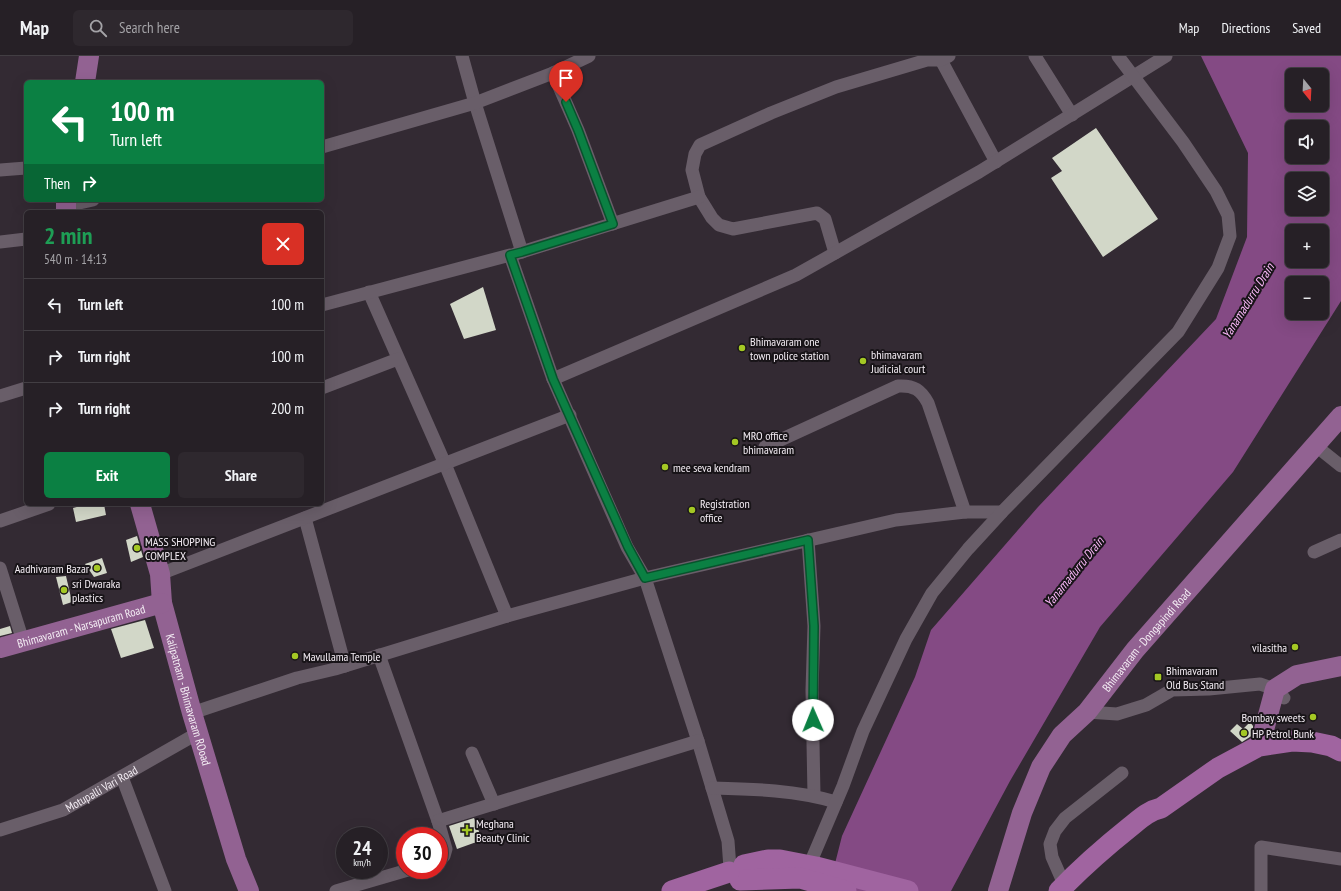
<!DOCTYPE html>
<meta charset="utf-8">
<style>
body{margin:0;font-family:"PT Sans Narrow",sans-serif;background:#2e282e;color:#f1f3f6;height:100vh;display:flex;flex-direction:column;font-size:15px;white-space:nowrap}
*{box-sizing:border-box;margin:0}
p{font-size:13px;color:#a4a3a7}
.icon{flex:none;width:22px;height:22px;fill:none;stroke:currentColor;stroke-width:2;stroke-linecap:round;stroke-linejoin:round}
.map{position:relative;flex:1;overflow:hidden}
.side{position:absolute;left:24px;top:154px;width:300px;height:296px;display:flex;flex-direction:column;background:#262026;border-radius:6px;box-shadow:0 4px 16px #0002,0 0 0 1px #423e43}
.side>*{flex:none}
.guide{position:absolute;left:24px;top:24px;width:300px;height:122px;border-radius:6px;box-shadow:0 4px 16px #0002,0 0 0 1px #423e43;background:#0b8043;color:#fff;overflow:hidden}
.needle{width:26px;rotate:162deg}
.tools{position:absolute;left:1285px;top:12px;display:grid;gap:8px}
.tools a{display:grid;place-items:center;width:44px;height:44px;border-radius:6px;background:#262026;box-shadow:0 4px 16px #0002,0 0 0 1px #423e43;font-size:20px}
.speed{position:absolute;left:336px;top:771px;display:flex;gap:8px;font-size:20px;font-weight:700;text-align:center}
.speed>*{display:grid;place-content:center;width:52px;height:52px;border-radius:50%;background:#262026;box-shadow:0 4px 16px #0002,0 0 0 1px #423e43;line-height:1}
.speed small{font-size:10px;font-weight:400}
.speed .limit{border:6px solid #d22;background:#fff;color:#111}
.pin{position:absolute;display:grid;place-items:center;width:34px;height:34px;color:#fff;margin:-41px -17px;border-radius:50% 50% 50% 0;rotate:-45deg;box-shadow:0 0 4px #0007}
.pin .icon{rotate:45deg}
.me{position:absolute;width:44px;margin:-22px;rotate:359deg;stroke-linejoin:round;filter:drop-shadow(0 0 3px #0008)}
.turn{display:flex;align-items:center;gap:14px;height:84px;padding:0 20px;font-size:18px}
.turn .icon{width:52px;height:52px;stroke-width:2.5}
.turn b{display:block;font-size:28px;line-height:34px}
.then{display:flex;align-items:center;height:38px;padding:0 20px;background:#0003;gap:8px;font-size:15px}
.round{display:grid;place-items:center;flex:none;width:42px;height:42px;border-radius:6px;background:#2e282e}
.summary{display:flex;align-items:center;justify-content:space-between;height:68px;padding:0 20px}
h1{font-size:24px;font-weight:700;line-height:30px;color:#1e9e55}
.button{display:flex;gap:8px;margin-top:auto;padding:8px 20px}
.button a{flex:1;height:46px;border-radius:6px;background:#0b8043;color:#fff;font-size:16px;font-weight:700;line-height:46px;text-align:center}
.button a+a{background:#2e282e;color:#f1f3f6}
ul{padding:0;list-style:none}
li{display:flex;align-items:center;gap:12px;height:52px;padding:0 20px;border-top:1px solid #423e43}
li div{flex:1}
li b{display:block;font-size:15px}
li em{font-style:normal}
header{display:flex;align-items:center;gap:24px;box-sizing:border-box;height:56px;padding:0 20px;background:#262026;border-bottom:1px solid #423e43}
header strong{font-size:19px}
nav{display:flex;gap:22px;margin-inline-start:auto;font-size:14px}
.search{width:280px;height:36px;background:#2e282e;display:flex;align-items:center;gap:10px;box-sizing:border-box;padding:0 14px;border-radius:6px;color:#a4a3a7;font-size:15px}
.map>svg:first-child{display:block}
</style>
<header>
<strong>Map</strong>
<div class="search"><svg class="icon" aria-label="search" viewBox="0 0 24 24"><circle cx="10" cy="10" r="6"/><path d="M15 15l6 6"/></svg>Search here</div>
<nav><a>Map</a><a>Directions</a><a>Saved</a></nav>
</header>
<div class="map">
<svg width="1341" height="835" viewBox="0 0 1341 835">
<rect width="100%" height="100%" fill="#332a33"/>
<path fill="#844a84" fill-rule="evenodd" d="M 1201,0 L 1341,0 L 1341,245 L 1233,416 L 1100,571 L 1010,725 L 951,835 L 828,835 L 842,780 L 915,621 L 931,574 L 1038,451 L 1216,263 L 1247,181 L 1248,97 ZM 1292,19 L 1322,19 L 1322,49 L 1292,49 ZM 1292,71 L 1322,71 L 1322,101 L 1292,101 ZM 1292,123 L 1322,123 L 1322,153 L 1292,153 ZM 1292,175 L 1322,175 L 1322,205 L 1292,205 ZM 1292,227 L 1322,227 L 1322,257 L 1292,257 Z"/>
<g fill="#d2d7c8">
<path d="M 1096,72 L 1158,163 L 1103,201 L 1051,122 L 1062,115 L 1052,102 Z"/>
<path d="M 483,231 L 496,274 L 464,283 L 450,248 Z"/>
<path d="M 88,448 L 104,448 L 106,459 L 76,466 L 73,452 Z"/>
<path d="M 137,480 L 143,501 L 131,506 L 126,484 Z"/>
<path d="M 102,502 L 107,517 L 94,521 L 85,508 Z"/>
<path d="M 66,520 L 72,546 L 63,549 L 56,521 Z"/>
<path d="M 145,564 L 154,592 L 121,602 L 111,573 Z"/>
<path d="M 10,570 L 12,577 L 0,580 L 0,573 Z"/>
<path d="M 1250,666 L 1253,670 L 1253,679 L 1242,686 L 1230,675 L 1237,668 L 1243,673 Z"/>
<path d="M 474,762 L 482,784 L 457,793 L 449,770 Z"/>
</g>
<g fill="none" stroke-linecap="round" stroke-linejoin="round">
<g stroke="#695e69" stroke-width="13">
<path d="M 462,0 L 475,47 L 522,196"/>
<path d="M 1035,0 L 1072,59"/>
<path d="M 941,4 L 996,106"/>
<path d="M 553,17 L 578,74 L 613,168"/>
<path d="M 322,91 L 475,47 L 553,17 L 589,0"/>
<path d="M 0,114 L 26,112"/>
<path d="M 66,150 L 93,144"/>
<path d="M 0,186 L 26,183"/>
<path d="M 835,197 L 825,163 L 817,157 L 733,173 L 719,169 L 712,162 L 699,141 L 692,114 L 695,98 L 700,89 L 771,57 L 836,31 L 927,4 L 941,4 L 949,0"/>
<path d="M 515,198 L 699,141"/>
<path d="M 369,236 L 445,408 L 507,560"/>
<path d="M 322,249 L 510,199 L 553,323 L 796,219 L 979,116 L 1166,0"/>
<path d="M 553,323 L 627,491 L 645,522 L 698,685 L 728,785 L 730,812"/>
<path d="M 322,332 L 398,303"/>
<path d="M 0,340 L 26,332"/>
<path d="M 1316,390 L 1341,410"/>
<path d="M 765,391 L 898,330 C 914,329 921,334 928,347 L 965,456"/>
<path d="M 305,462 L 345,610"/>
<path d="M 0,465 L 49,448"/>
<path d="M 808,484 L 814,570 L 812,634 L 814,739"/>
<path d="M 1314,496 L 1341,484"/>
<path d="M 0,512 L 23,585"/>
<path d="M 160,518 L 570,359"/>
<path d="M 379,599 L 438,765"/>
<path d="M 1087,656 L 1117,658 L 1146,649 L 1172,634 L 1209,633 L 1260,628 L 1275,633 L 1284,642"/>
<path d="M 192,657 L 297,622 L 335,613 L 507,560 L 645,522 L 896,464 L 965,456 L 1002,456"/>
<path d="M 472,697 L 494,748"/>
<path d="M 122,721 L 165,835"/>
<path d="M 712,732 C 753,733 797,734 836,746"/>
<path id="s1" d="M 0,774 L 63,754 L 198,677"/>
<path d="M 439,804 L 444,800 L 446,793 L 438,765 L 698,685"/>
<path d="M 809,810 L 843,730 L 863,675 L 906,583 L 932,537 L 968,493 L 1002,456 L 1178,276 L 1218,212 L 1230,180 L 1228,159 L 1216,135 L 1183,86 L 1118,0"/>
<path d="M 336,835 L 408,814"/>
<path d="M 1067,835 L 1052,801 L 1050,788 L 1055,775 L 1065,762 L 1122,717"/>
<path d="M 1261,835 L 1261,791 L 1341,803"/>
</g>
<g stroke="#926292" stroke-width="20">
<path d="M 85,26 L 89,0"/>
<path d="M 66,156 L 66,144"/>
<path id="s2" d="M 140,448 L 160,518 L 162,547 L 192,657 L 236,803 L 249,835"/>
<path id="s3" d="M 0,592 L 162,547"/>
<path d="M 1265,689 L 1264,674 L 1275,633 L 1297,619 L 1341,610"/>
<path id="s4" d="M 998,835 L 1022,757 L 1041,711 L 1062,679 L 1087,656 L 1135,594 L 1341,360"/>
</g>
<g stroke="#a064a0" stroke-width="21">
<path d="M 744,809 L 768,804 L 780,804 L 816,811 L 908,835"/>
<path d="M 740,824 L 800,822 L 846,835"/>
<path d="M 672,835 L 729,816"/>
<path d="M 1059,835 C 1081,812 1105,791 1130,771 C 1140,763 1148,755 1161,752 L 1218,712 L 1259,690 L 1292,685 L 1312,686 L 1331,690 L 1341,695"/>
</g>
</g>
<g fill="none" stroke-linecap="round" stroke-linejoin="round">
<defs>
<path id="route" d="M 566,46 L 578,74 L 613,168 L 522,196 L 510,199 L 553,323 L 628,491 L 645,522 L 808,484 L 814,570 L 813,664"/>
</defs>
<use href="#route" stroke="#07532c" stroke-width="10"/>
<use href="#route" stroke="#0b8043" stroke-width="7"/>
</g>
<g fill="#a4c824" stroke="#181418" stroke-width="1.5">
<circle cx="742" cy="292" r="4"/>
<circle cx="863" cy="305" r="4"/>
<circle cx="735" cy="386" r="4"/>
<circle cx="665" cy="411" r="4"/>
<circle cx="692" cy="454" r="4"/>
<circle cx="137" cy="492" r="4"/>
<circle cx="97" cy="512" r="4"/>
<circle cx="64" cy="534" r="4"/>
<circle cx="1295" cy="591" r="4"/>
<circle cx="295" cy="600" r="4"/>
<rect x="1154" y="617" width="8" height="8" rx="2"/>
<circle cx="1313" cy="661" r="4"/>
<circle cx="1244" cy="677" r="4"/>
<path d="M465 768h4v4h4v4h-4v4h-4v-4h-4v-4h4z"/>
</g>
<g text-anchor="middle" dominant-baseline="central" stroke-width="4" stroke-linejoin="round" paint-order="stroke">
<g font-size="12" fill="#f4edf4" stroke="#181418" text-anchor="start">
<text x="750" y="285">Bhimavaram one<tspan x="750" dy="14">town police station</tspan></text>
<text x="871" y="298">bhimavaram<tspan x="871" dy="14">Judicial court</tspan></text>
<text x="743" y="379">MRO office<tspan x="743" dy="14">bhimavaram</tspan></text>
<text x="673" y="411">mee seva kendram</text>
<text x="700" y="447">Registration<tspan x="700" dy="14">office</tspan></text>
<text x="145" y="485">MASS SHOPPING<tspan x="145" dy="14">COMPLEX</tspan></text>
<text x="89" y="512" text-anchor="end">Aadhivaram Bazar</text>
<text x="72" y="527">sri Dwaraka<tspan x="72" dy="14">plastics</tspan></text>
<text x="1287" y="591" text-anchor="end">vilasitha</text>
<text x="303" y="600">Mavullama Temple</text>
<text x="1166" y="614">Bhimavaram<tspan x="1166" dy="14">Old Bus Stand</tspan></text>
<text x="1305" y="661" text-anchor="end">Bombay sweets</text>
<text x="1252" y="677">HP Petrol Bunk</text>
<text x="476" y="767">Meghana<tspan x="476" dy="14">Beauty Clinic</tspan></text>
</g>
<g font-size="12" fill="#f4edf4" stroke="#181418">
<text stroke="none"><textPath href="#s3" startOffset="84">Bhimavaram - Narsapuram Road</textPath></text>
<text stroke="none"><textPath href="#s4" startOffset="297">Bhimavaram - Dongapindi Road</textPath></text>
<text stroke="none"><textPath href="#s2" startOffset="202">Kalipatnam - Bhimavaram ROoad</textPath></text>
<text stroke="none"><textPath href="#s1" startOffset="110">Motupalli Vari Road</textPath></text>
</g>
<g font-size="13" font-style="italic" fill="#fcb9fa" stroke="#181418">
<text transform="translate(1248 245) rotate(-58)">Yanamadurru Drain</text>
<text transform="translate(1074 516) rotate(-51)">Yanamadurru Drain</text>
</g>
</g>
</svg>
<div class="tools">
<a><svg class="needle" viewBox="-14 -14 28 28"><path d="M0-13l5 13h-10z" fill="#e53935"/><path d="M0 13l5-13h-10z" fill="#a4a3a7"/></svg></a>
<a><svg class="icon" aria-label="sound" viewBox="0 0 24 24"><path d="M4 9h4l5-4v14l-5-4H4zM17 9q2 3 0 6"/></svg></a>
<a><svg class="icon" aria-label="layers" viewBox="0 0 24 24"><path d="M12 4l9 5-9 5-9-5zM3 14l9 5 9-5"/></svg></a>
<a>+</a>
<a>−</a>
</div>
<div class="speed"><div>24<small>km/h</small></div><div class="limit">30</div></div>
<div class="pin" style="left:566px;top:46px;background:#d93025"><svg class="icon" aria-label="arrive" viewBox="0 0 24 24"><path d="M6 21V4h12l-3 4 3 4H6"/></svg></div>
<svg class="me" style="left:813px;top:664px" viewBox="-20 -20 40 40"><circle r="19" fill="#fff"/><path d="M0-13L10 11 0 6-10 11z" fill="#0b8043"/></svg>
<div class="guide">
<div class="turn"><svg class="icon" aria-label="left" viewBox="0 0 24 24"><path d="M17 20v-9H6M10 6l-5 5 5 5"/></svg><div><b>100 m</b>Turn left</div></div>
<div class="then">Then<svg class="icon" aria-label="right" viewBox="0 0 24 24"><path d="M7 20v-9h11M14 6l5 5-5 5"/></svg></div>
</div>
<section class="side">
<div class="summary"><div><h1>2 min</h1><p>540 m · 14:13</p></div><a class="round" style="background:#d93025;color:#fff"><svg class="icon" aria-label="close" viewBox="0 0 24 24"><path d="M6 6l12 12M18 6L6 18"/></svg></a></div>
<ul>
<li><svg class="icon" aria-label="left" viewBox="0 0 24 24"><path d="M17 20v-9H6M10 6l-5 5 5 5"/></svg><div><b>Turn left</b></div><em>100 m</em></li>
<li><svg class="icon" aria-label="right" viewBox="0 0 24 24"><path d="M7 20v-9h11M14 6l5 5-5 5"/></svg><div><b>Turn right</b></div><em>100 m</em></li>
<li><svg class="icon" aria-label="right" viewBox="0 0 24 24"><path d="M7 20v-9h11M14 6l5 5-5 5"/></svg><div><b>Turn right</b></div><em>200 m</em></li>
</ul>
<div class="button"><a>Exit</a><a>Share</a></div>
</section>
</div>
